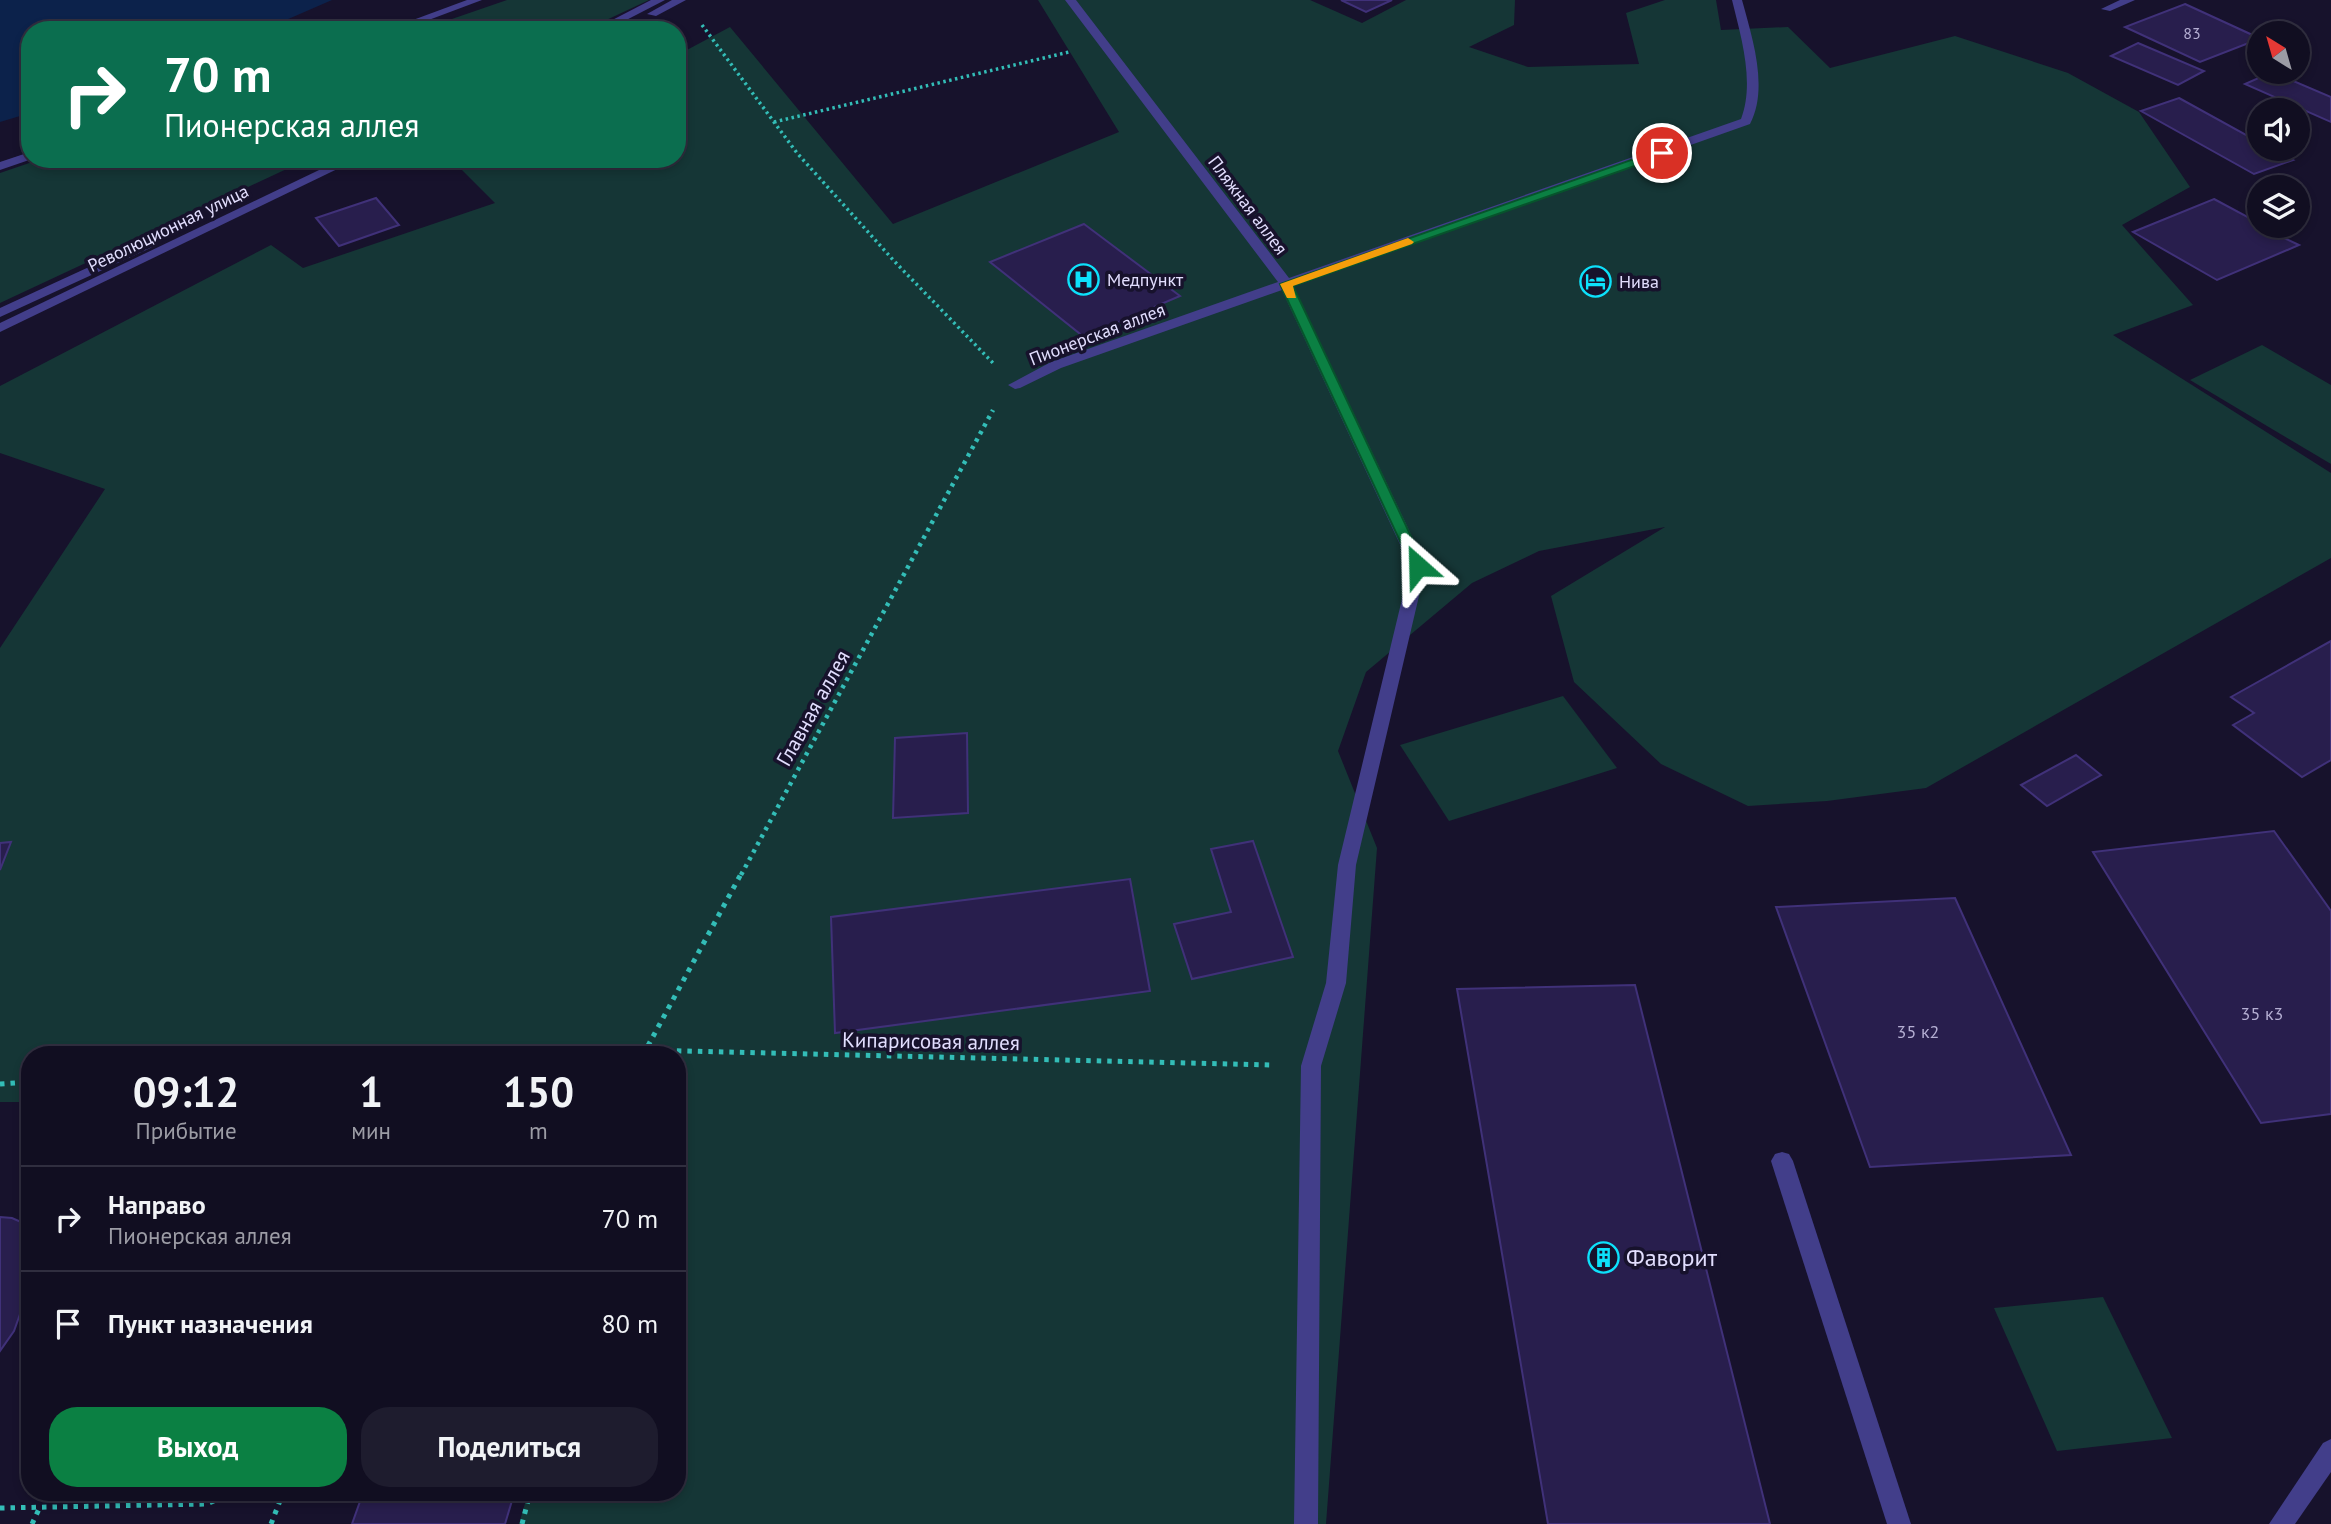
<!DOCTYPE html>
<html lang="ru">
<meta charset="utf-8">
<style>
body{margin:0;font-family:"PT Sans",sans-serif;background:#1e1c2e;color:#f1f3f6;height:100vh;display:flex;flex-direction:column;font-size:26px;white-space:nowrap}
*{box-sizing:border-box;margin:0}
p{font-size:23px;color:#9c9ca5}
.icon{flex:none;width:38px;height:38px;fill:none;stroke:currentColor;stroke-width:2;stroke-linecap:round;stroke-linejoin:round}
.map{position:relative;flex:1;overflow:hidden}
.drawer{position:absolute;left:21px;top:1046px;width:665px;height:455px;display:flex;flex-direction:column;background:#110e21;border-radius:28px;box-shadow:0 4px 10px #0003,0 0 0 2px #302e3f}
.drawer>*{flex:none}
.hud{position:absolute;left:21px;top:21px;width:665px;height:147px;border-radius:28px;box-shadow:0 4px 10px #0003,0 0 0 2px #302e3f;background:#0b6e4f;color:#fff;overflow:hidden}
.needle{width:46px;rotate:323deg}
.buttons{position:absolute;left:2247px;top:21px;display:grid;gap:14px}
.buttons a{display:grid;place-items:center;width:63px;height:63px;border-radius:50%;background:#110e21;box-shadow:0 4px 10px #0003,0 0 0 2px #302e3f;font-size:35px}
.pin{position:absolute;display:grid;place-items:center;width:60px;height:60px;color:#fff;margin:-30px;border:4px solid #fff;border-radius:50%;box-shadow:0 2px 7px #0007}
.me{position:absolute;width:77px;margin:-38px;rotate:335deg;stroke-linejoin:round;filter:drop-shadow(0 0 5px #0008)}
.turn{display:flex;align-items:center;gap:24px;height:147px;padding:0 28px;font-size:32px}
.turn .icon{width:91px;height:91px;stroke-width:2.5}
.turn b{display:block;font-size:49px;line-height:60px}
.eta{display:flex;justify-content:space-evenly;align-items:center;height:119px;text-align:center}
.eta b{font-size:42px;font-weight:800;line-height:49px}
.button{display:flex;gap:14px;margin-top:auto;padding:14px 28px}
.button a{flex:1;height:80px;border-radius:28px;background:#0b8043;color:#fff;font-size:28px;font-weight:800;line-height:80px;text-align:center}
.button a+a{background:#1e1c2e;color:#f1f3f6}
ul{padding:0;list-style:none}
li{display:flex;align-items:center;gap:21px;height:105px;padding:0 28px;border-top:2px solid #302e3f}
li div{flex:1}
li b{display:block;font-size:26px}
li em{font-style:normal}
.map>svg:first-child{display:block}
</style>
<div class="map">
<svg width="2331" height="1524" viewBox="0 0 2331 1524">
<rect width="100%" height="100%" fill="#17122c"/>
<g fill="#153636">
<path d="M 507,0 L 649,0 L 585,30 L 420,30 Z"/>
<path d="M 1038,0 L 1310,0 L 1362,23 L 1406,0 L 1515,0 L 1514,25 L 1469,47 L 1528,67 L 1639,64 L 1626,13 L 1665,0 L 1716,0 L 1721,30 L 1788,27 L 1830,68 L 1955,36 L 2068,73 L 2139,112 L 2190,187 L 2122,225 L 2193,305 L 2113,335 L 2331,473 L 2331,558 L 1926,788 L 1827,801 L 1748,806 L 1661,764 L 1574,682 L 1551,596 L 1665,527 L 1539,551 L 1472,583 L 1366,672 L 1338,751 L 1377,848 L 1326,1524 L 519,1524 L 528,1493 L 677,1493 L 677,1055 L 30,1055 L 30,1102 L 0,1102 L 0,648 L 105,489 L 0,453 L 0,386 L 271,245 L 303,268 L 495,203 L 456,164 L 464,159 L 677,159 L 677,37 L 685,51 L 730,27 L 893,224 L 1119,132 Z"/>
<path d="M 41,159 L 308,159 L 0,303 L 0,173 Z"/>
<path d="M 2262,345 L 2331,385 L 2331,464 L 2190,380 Z"/>
<path d="M 1563,696 L 1617,768 L 1449,821 L 1400,745 Z"/>
<path d="M 2103,1297 L 2172,1438 L 2057,1451 L 1994,1308 Z"/>
</g>
<path fill="#0c224b" d="M 0,0 L 332,0 L 263,30 L 30,30 L 30,113 L 0,122 Z"/>
<g fill="#281e4d" stroke="#403179" stroke-width="2">
<path d="M 1341,0 L 1392,0 L 1366,12 Z"/>
<path d="M 2185,4 L 2259,38 L 2259,39 L 2200,62 L 2125,27 Z"/>
<path d="M 2138,43 L 2204,71 L 2178,85 L 2111,56 Z"/>
<path d="M 2272,72 L 2331,97 L 2331,122 L 2245,84 Z"/>
<path d="M 2179,98 L 2259,142 L 2259,149 L 2271,149 L 2293,160 L 2254,174 L 2141,111 Z"/>
<path d="M 376,198 L 399,225 L 339,246 L 316,218 Z"/>
<path d="M 2214,199 L 2259,223 L 2259,226 L 2299,245 L 2217,280 L 2133,232 Z"/>
<path d="M 1084,224 L 1180,296 L 1084,337 L 990,262 Z"/>
<path d="M 2331,641 L 2331,760 L 2302,777 L 2233,725 L 2254,713 L 2231,697 Z"/>
<path d="M 967,733 L 968,813 L 893,818 L 895,738 Z"/>
<path d="M 2076,755 L 2101,775 L 2047,806 L 2021,785 Z"/>
<path d="M 2274,831 L 2331,911 L 2331,1114 L 2261,1123 L 2093,852 Z"/>
<path d="M 1253,841 L 1293,957 L 1192,979 L 1174,924 L 1231,912 L 1211,849 Z"/>
<path d="M 11,842 L 0,870 L 0,843 Z"/>
<path d="M 1130,879 L 1150,991 L 835,1033 L 831,917 Z"/>
<path d="M 1955,898 L 2071,1155 L 1870,1167 L 1776,907 Z"/>
<path d="M 1635,985 L 1770,1524 L 1548,1524 L 1457,989 Z"/>
<path d="M 0,1217 L 12,1218 L 30,1226 L 30,1286 L 14,1331 L 0,1351 Z"/>
<path d="M 363,1493 L 501,1493 L 514,1494 L 505,1524 L 352,1524 Z"/>
</g>
<g fill="none" stroke-linecap="round" stroke-linejoin="round">
<g stroke="#33bdb7" stroke-width="3.5" stroke-dasharray="2.5 3.5" stroke-linecap="butt">
<path d="M 702,25 L 797,153 L 895,262 L 993,363"/>
<path d="M 774,122 L 1069,52"/>
</g>
<path stroke="#33bdb7" stroke-width="4.5" stroke-dasharray="3.5 5" stroke-linecap="butt" d="M 741,875 L 993,410"/>
<g stroke="#33bdb7" stroke-width="5" stroke-dasharray="4.5 6" stroke-linecap="butt">
<path d="M 551,1055 L 644,1050 L 1272,1065"/>
<path d="M 643,1055 L 741,874"/>
<path d="M 0,1084 L 30,1082"/>
<path d="M 0,1508 L 207,1504 L 232,1493"/>
<path d="M 32,1524 L 39,1509"/>
<path d="M 271,1524 L 283,1493"/>
<path d="M 522,1524 L 530,1493"/>
</g>
<g fill="#423e8a" fill-rule="evenodd">
<path d="M 1065,0 L 1076,0 L 1289,278 L 1741,119 C 1755,82 1741,37 1732,0 L 1742,0 C 1752,37 1769,88 1750,124 L 1293,286 L 1426,566 L 1356,865 L 1346,983 L 1321,1066 L 1318,1524 L 1294,1524 L 1301,1066 L 1326,983 L 1338,865 L 1410,566 L 1282,290 L 1061,368 L 1020,388 L 1015,389 L 1008,385 L 1051,362 L 1278,282 Z"/>
<path d="M 2120,0 L 2135,0 L 2110,11 L 2101,9 Z"/>
</g>
<g fill="#423e8a" fill-rule="evenodd">
<path d="M 467,0 L 482,0 L 402,30 L 386,30 Z"/>
<path d="M 651,0 L 665,0 L 607,30 L 593,30 Z"/>
<path d="M 672,0 L 686,0 L 656,16 L 647,14 Z"/>
<path d="M 30,152 L 30,159 L 32,159 L 0,170 L 0,162 Z"/>
<path d="M 342,159 L 358,159 L 0,332 L 0,323 Z"/>
<path d="M 152,238 L 157,239 L 157,245 L 0,317 L 0,308 Z"/>
<path d="M 1782,1152 L 1789,1154 L 1793,1161 L 1911,1524 L 1887,1524 L 1771,1161 L 1775,1154 Z"/>
<path d="M 2331,1439 L 2331,1472 L 2295,1524 L 2269,1524 L 2323,1443 Z"/>
</g>
</g>
<path fill="#0b8043" stroke="#07532c" stroke-width="2" d="M 1662,149 L 1668,153 L 1666,155 L 1293,286 L 1425,566 L 1418,571 L 1413,569 L 1280,284 Z"/>
<path fill="#f59e0b" d="M 1408,238 L 1414,242 L 1412,244 L 1293,286 L 1296,298 L 1287,298 L 1280,284 Z"/>
<defs>
<symbol id="hospital-ring" viewBox="-11 -11 22 22"><circle r="9.5" fill="#17122c" stroke="#0de1fb" stroke-width="1.5"/><path d="M-5-5h3v3.5h4V-5h3V5h-3V1.5h-4V5h-3Z" fill="#0de1fb"/></symbol>
<symbol id="hotel-ring" viewBox="-11 -11 22 22"><circle r="9.5" fill="#17122c" stroke="#0de1fb" stroke-width="1.5"/><path d="M-6-4.5h1.5V1H6V5H4.5V3h-9V5H-6ZM-4 0a1.8 1.8 0 1 1 3.6 0ZM.5 0V-2.5h3Q6-2.5 6 0Z" fill="#0de1fb"/></symbol>
<symbol id="building-ring" viewBox="-11 -11 22 22"><circle r="9.5" fill="#17122c" stroke="#0de1fb" stroke-width="1.5"/><path d="M-4-6H4V6H1V3H-1V6H-4ZM-2.5-4.3h1.7v1.8h-1.7ZM.8-4.3h1.7v1.8H.8ZM-2.5-1h1.7V.8h-1.7ZM.8-1h1.7V.8H.8Z" fill="#0de1fb"/></symbol>
</defs>
<g fill-rule="evenodd">
<use href="#hospital-ring" x="1066" y="262" width="35" height="35"/>
<use href="#hotel-ring" x="1578" y="264" width="35" height="35"/>
<use href="#building-ring" x="1586" y="1240" width="35" height="35"/>
</g>
<g text-anchor="middle" dominant-baseline="central" stroke-width="7" stroke-linejoin="round" paint-order="stroke">
<g font-size="16" fill="#b4aed2">
<text x="2192" y="33">83</text>
</g>
<g font-size="18" fill="#e2defe" stroke="#17122c">
<text transform="translate(1248 205) rotate(53)">Пляжная аллея</text>
<text transform="translate(168 228) rotate(-26)">Революционная улица</text>
<text transform="translate(1097 334) rotate(-21)">Пионерская аллея</text>
</g>
<g font-size="18" fill="#e2defe" stroke="#17122c" text-anchor="start">
<text x="1107" y="279">Медпункт</text>
<text x="1619" y="281">Нива</text>
</g>
<g font-size="18" fill="#b4aed2">
<text x="2262" y="1013">35 к3</text>
<text x="1918" y="1031">35 к2</text>
</g>
<g font-size="21" fill="#e2defe" stroke="#17122c">
<text transform="translate(813 708) rotate(-61)">Главная аллея</text>
<text transform="translate(931 1041) rotate(1)">Кипарисовая аллея</text>
</g>
<g font-size="24" fill="#e2defe" stroke="#17122c" text-anchor="start">
<text x="1626" y="1257">Фаворит</text>
</g>
</g>
</svg>
<div class="buttons">
<a><svg class="needle" viewBox="-14 -14 28 28"><path d="M0-13l5 13h-10z" fill="#e53935"/><path d="M0 13l5-13h-10z" fill="#9c9ca5"/></svg></a>
<a><svg class="icon" aria-label="sound" viewBox="0 0 24 24"><path d="M4 9h4l5-4v14l-5-4H4zM17 9q2 3 0 6"/></svg></a>
<a><svg class="icon" aria-label="layers" viewBox="0 0 24 24"><path d="M12 4l9 5-9 5-9-5zM3 14l9 5 9-5"/></svg></a>
</div>
<div class="pin" style="left:1662px;top:153px;background:#d93025"><svg class="icon" aria-label="arrive" viewBox="0 0 24 24"><path d="M6 21V4h12l-3 4 3 4H6"/></svg></div>
<svg class="me" style="left:1418px;top:566px" viewBox="-20 -20 40 40"><path d="M0-17L14 15 0 8-14 15z" fill="#0b8043" stroke="#fff" stroke-width="4"/></svg>
<div class="hud">
<div class="turn"><svg class="icon" aria-label="right" viewBox="0 0 24 24"><path d="M7 20v-9h11M14 6l5 5-5 5"/></svg><div><b>70 m</b>Пионерская аллея</div></div>
</div>
<section class="drawer">
<div class="eta">
<div><b>09:12</b><p>Прибытие</p></div>
<div><b>1</b><p>мин</p></div>
<div><b>150</b><p>m</p></div>
</div>
<ul>
<li><svg class="icon" aria-label="right" viewBox="0 0 24 24"><path d="M7 20v-9h11M14 6l5 5-5 5"/></svg><div><b>Направо</b><p>Пионерская аллея</p></div><em>70 m</em></li>
<li><svg class="icon" aria-label="arrive" viewBox="0 0 24 24"><path d="M6 21V4h12l-3 4 3 4H6"/></svg><div><b>Пункт назначения</b></div><em>80 m</em></li>
</ul>
<div class="button"><a>Выход</a><a>Поделиться</a></div>
</section>
</div>
